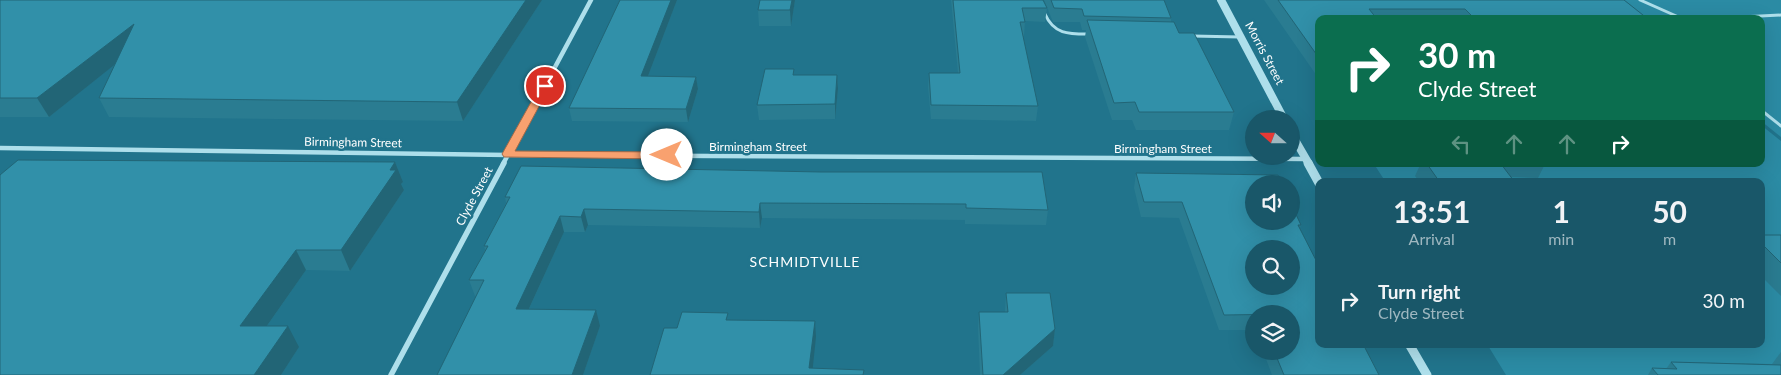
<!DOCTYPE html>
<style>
body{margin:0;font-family:Lato,sans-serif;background:#225d6f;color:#f1f3f6;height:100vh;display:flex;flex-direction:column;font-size:19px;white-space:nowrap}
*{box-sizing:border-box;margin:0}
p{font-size:16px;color:#9fb8c0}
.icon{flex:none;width:28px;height:28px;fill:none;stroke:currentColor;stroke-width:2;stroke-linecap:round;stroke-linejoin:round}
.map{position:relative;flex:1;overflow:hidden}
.sheet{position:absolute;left:1315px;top:178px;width:450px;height:170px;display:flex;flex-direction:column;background:#195769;border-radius:10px;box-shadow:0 5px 20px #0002}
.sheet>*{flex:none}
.banner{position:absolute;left:1315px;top:15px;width:450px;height:152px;border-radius:10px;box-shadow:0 5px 20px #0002;background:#0b6e4f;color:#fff;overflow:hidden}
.needle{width:32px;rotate:291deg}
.controls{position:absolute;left:1245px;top:110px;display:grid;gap:10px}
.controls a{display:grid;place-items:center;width:55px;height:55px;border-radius:50%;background:#195769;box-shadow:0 5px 20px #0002;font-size:25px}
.pin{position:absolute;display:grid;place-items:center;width:42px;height:42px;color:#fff;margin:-21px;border:2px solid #fff;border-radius:50%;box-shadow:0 1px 5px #0007}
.me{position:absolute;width:55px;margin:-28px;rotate:270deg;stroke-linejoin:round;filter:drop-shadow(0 0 4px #0008)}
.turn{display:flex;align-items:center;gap:18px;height:105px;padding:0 20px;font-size:22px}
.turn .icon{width:65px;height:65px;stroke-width:2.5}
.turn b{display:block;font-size:35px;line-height:42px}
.lanes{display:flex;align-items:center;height:48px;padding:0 20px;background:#0003;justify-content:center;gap:25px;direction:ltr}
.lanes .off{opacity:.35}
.eta{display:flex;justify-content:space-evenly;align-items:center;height:85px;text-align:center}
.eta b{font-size:30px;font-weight:700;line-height:35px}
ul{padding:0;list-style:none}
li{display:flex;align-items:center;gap:15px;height:75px;padding:0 20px}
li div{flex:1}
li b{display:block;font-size:19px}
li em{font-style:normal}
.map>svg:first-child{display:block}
</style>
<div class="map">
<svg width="1781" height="375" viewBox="0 0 1781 375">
<rect width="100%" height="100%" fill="#21748c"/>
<g fill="#2b8ba4">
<path d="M 1611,0 L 1781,0 L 1781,137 L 1761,121 L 1761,19 L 1634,19 Z"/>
<path d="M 1761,125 L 1781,141 L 1781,375 L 1506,375 L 1487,344 L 1761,344 L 1761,181 L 1385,181 L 1374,164 L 1761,164 Z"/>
</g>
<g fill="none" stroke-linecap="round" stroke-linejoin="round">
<g stroke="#aedfeb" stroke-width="3">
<path d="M 1640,0 L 1683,19"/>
<path d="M 1045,14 C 1054,35 1070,34 1090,34"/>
<path d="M 1702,19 L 1781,15"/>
<path d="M 1192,36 L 1240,37"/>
<path d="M 1761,110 L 1781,126"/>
</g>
<g stroke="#aedfeb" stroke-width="4.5">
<path d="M 0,148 L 508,155 L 1305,159"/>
<path d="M 503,164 L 591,0"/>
</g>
<path stroke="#aedfeb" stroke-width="5.5" d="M 391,375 L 504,163"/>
<g stroke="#aedfeb" stroke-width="8">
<path d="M 1221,0 L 1284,119"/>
<path d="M 1291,133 L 1309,164"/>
</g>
<g stroke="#aedfeb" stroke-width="9">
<path d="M 1308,163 L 1319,183"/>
<path d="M 1409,344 L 1427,375"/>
</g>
</g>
<g fill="#2a7c91">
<path d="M 0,0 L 542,0 L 463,121 L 109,117 L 99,98 L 115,64 L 49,117 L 0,117 Z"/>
<path d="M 677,0 L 648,76 L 696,77 L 698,89 L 688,122 L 572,121 L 569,108 Z"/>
<path d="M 760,0 L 795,0 L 791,26 L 759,26 L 758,10 Z"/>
<path d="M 951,0 L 1043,0 L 1047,8 L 1045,22 L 1025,21 L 1024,36 L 1023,36 L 1038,106 L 1036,121 L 931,119 L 928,87 L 929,73 L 958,73 Z"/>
<path d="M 1044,0 L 1164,0 L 1171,18 L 1171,22 L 1234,112 L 1229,130 L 1136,130 L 1132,120 L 1112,120 L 1085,37 L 1086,30 L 1082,30 L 1080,22 L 1053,22 Z"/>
<path d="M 1264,0 L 1624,0 L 1648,19 L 1319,19 L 1319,79 Z"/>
<path d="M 794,75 L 837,75 L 838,89 L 835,119 L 759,120 L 757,105 Z"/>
<path d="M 395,162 L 403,182 L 401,184 L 404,190 L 350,271 L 306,270 L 267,326 L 299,347 L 281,375 L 0,375 Z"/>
<path d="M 1419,164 L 1545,164 L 1538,178 L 1511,177 L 1514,181 L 1419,181 L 1415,176 L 1420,165 Z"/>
<path d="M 521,166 L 1048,210 L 1046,225 L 965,224 L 965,220 L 762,218 L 760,228 L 588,225 L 585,232 L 564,232 L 529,309 L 600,326 L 583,375 L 476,296 L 475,296 L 469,280 L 485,250 L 484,246 L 506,203 L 505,197 Z"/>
<path d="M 1136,173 L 1301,225 L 1300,228 L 1319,344 L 1379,375 L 1272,375 L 1263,351 L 1291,351 L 1291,314 L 1254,314 L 1254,330 L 1219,330 L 1179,218 L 1141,217 L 1134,188 Z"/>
<path d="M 1761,235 L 1781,235 L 1781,296 L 1761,276 Z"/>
<path d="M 1006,293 L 1055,329 L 1053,346 L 1020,375 L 980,375 L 978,328 L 979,312 L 1005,312 Z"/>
<path d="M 1781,352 L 1781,375 L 1648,375 L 1652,368 L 1666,369 L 1671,362 L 1772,364 Z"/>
</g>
<g fill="#226576">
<path d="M 526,0 L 542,0 L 463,121 L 457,102 Z"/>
<path d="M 671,0 L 677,0 L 643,89 L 641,76 Z"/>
<path d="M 792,0 L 795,0 L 791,26 L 790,10 Z"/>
<path d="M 134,24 L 143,42 L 49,117 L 37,98 Z"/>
<path d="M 837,75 L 838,89 L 835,119 L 835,104 Z"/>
<path d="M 696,77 L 698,89 L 688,122 L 686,109 Z"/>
<path d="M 395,162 L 403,182 L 401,184 L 404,190 L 350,271 L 341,250 Z"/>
<path d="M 760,203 L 762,218 L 760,228 L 759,212 Z"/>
<path d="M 584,209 L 588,225 L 585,232 L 581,217 Z"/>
<path d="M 560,216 L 564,232 L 521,326 L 516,309 Z"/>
<path d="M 296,250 L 306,270 L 252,347 L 240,326 Z"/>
<path d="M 596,310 L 600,326 L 583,375 L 572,375 Z"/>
<path d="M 815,321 L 816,337 L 812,375 L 809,368 Z"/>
<path d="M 288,326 L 299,347 L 281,375 L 254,375 Z"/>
<path d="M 1055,329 L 1053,346 L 1020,375 L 1003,375 Z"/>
</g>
<g fill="#3190a9" stroke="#226576" fill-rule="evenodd">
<path d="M 0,0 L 526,0 L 457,102 L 99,98 L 134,24 L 37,98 L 0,98 Z"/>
<path d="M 620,0 L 671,0 L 641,76 L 696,77 L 686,109 L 569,108 Z"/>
<path d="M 760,0 L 792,0 L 790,10 L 758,10 Z"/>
<path d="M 953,0 L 1043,0 L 1047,8 L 1022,8 L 1025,22 L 1020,22 L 1038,106 L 931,105 L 929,73 L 960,73 Z"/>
<path d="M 1051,0 L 1164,0 L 1171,18 L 1084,16 L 1082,9 L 1054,8 Z"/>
<path d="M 1278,0 L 1624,0 L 1648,19 L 1475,19 L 1465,9 L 1369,9 L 1377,19 L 1319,19 L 1319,58 Z"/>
<path d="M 1087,20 L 1174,22 L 1179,33 L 1194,33 L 1234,112 L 1139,112 L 1135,102 L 1114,103 Z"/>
<path d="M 765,69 L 794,69 L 793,75 L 837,75 L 835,104 L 757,105 Z"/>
<path d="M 18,160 L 395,162 L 390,170 L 396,170 L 341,250 L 296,250 L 240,326 L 288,326 L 254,375 L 0,375 L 0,175 Z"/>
<path d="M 1427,164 L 1501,164 L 1514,181 L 1439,181 Z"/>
<path d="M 521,166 L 821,172 L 1042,172 L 1048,210 L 966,208 L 966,204 L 760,203 L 759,212 L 584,209 L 581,217 L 560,216 L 516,309 L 596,310 L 572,375 L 437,375 L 484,280 L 469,280 L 488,246 L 484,246 L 510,197 L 505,197 Z"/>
<path d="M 1136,173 L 1278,175 L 1282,184 L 1254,184 L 1254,221 L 1291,221 L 1291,204 L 1301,225 L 1298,225 L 1319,266 L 1319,344 L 1363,344 L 1379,375 L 1284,375 L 1274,351 L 1291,351 L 1291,314 L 1224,315 L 1182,202 L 1144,202 ZM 1254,249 L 1291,249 L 1291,286 L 1254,286 Z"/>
<path d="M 1761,235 L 1781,235 L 1781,263 L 1761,243 Z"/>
<path d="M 1006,293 L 1050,293 L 1055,329 L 1003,375 L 983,375 L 979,312 L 1008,312 Z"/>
<path d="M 682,312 L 728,313 L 726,320 L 815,321 L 809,368 L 864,370 L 863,375 L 650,375 L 664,328 L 677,328 Z"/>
<path d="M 1671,362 L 1781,365 L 1781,375 L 1658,375 L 1652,368 L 1677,369 Z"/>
</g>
<path fill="#f8a16f" stroke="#a16948" d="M 545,83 L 550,86 L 515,151 L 667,152 L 673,155 L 667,159 L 504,157 L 502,154 L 540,86 Z"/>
<g text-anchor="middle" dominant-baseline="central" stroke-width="5" stroke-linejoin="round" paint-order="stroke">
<g font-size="12" fill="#fff" stroke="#21748c">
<text transform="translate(1265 53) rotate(62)">Morris Street</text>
<text transform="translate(353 142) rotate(1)">Birmingham Street</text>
<text x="758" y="146">Birmingham Street</text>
<text x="1163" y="148">Birmingham Street</text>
<text transform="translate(474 196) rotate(-62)">Clyde Street</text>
</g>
<g font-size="14" letter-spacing="1" fill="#fff" stroke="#21748c">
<text x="805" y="261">SCHMIDTVILLE</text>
</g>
</g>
</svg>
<div class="controls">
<a><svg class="needle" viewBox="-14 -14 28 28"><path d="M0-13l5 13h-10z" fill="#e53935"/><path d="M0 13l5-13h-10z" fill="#9fb8c0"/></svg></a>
<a><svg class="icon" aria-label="sound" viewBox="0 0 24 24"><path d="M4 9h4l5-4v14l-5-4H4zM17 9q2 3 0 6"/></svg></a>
<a><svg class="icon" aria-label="search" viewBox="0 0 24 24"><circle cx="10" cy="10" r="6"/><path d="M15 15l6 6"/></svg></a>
<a><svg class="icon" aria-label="layers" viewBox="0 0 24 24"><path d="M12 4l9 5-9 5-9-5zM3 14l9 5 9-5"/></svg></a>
</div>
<div class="pin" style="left:545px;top:86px;background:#d93025"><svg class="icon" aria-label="arrive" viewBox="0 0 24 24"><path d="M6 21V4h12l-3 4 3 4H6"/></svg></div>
<svg class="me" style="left:667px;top:155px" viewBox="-20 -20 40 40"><circle r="19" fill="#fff"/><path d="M0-13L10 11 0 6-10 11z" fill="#f8a16f"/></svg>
<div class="banner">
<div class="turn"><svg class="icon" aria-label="right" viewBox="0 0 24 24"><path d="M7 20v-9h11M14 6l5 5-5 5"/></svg><div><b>30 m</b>Clyde Street</div></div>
<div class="lanes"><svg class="icon off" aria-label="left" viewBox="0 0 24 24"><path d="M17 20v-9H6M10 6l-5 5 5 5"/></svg><svg class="icon off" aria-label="ahead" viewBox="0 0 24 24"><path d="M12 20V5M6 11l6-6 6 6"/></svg><svg class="icon off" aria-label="ahead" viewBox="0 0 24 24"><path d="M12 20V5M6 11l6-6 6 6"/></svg><svg class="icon" aria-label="right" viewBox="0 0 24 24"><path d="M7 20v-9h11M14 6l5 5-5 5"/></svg></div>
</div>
<section class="sheet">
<div class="eta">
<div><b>13:51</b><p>Arrival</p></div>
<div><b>1</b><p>min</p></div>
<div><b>50</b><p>m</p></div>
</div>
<ul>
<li><svg class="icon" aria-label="right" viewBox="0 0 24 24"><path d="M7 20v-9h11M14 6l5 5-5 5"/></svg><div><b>Turn right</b><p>Clyde Street</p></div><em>30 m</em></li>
</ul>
</section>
</div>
